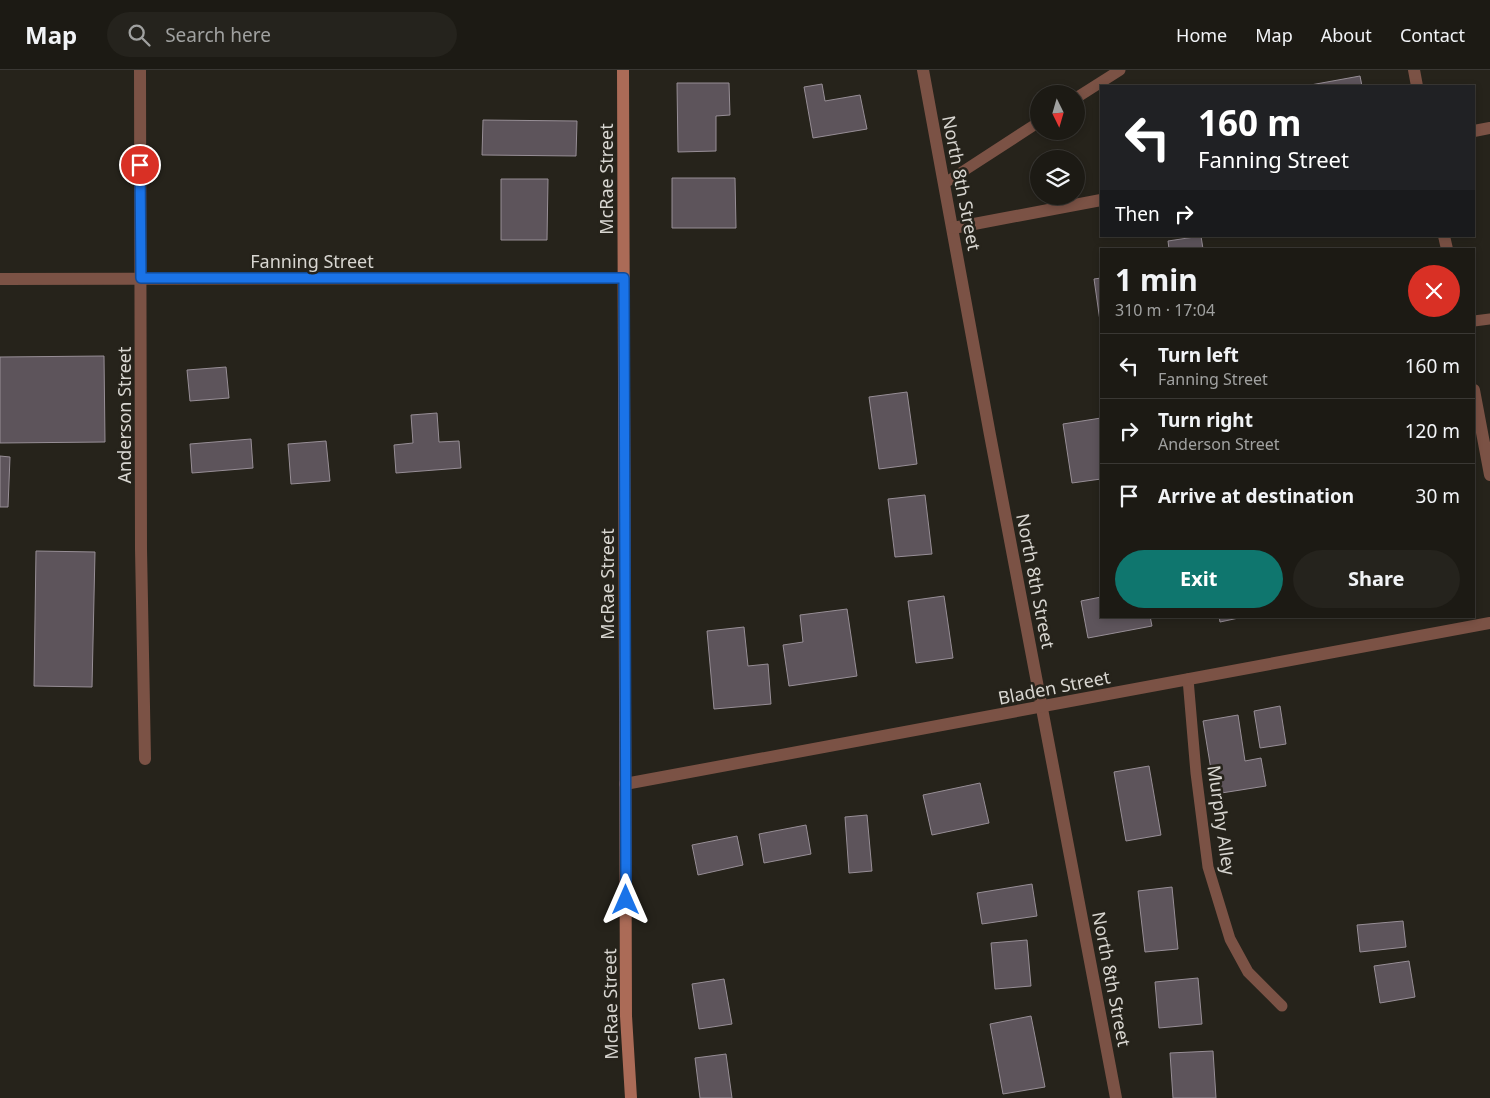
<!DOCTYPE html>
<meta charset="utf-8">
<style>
body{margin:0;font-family:"Noto Sans",sans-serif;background:#25231d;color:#f1f3f6;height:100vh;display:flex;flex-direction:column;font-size:19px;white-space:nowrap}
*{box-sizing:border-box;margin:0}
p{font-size:16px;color:#a0a1a0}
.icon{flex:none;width:28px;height:28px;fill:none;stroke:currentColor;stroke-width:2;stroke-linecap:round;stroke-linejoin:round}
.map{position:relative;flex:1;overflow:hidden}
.side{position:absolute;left:1100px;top:178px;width:375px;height:370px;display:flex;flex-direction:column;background:#1c1a14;border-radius:0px;box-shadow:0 2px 8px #0003,0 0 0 1px #3a3834}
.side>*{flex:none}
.top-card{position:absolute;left:1100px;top:15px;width:375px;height:152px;border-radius:0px;box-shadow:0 2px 8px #0003,0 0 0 1px #3a3834;background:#202124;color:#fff;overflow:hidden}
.needle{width:32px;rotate:175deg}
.tools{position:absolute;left:1030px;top:15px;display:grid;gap:10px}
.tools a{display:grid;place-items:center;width:55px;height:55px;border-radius:50%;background:#1c1a14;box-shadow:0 2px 8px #0003,0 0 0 1px #3a3834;font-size:25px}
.pin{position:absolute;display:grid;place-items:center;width:42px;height:42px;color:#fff;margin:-21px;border:2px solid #fff;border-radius:50%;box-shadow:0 1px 5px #0007}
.me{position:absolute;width:55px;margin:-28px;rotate:0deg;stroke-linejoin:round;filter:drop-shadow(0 0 4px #0008)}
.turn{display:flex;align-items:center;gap:18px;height:105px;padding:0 15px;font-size:22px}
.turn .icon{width:65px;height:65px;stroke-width:2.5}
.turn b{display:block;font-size:35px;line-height:42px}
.then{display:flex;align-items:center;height:48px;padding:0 15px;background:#0003;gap:10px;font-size:19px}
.round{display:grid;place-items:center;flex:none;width:52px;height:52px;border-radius:26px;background:#25231d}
.headline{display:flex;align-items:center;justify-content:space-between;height:85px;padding:0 15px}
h1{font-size:30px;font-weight:700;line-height:38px}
.action{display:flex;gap:10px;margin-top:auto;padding:10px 15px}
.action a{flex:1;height:58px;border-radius:30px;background:#0f766e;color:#fff;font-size:20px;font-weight:700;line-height:58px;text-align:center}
.action a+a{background:#25231d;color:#f1f3f6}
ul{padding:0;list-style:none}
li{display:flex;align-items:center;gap:15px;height:65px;padding:0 15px;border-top:1px solid #3a3834}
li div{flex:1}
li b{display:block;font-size:19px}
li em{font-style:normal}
header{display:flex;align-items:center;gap:30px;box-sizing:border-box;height:70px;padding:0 25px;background:#1c1a14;border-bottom:1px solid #3a3834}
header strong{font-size:24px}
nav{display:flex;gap:28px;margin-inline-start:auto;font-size:18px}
.search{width:350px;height:45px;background:#25231d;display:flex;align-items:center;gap:12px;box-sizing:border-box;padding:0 18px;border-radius:28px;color:#a0a1a0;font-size:19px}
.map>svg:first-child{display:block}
</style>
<header>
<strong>Map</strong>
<div class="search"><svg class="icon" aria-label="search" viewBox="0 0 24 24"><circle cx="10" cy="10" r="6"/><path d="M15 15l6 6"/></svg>Search here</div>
<nav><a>Home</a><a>Map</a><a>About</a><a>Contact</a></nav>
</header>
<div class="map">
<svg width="1490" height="1028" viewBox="0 0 1490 1028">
<rect width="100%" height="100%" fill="#26231b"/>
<g fill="#5d545b" stroke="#978e96">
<path d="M 1360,6 L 1362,16 L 1305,16 Z"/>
<path d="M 677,13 L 729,13 L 730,45 L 716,46 L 716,81 L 678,82 Z"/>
<path d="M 822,14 L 825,31 L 860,25 L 867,59 L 813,68 L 804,17 Z"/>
<path d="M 483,50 L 577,51 L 576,86 L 482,85 Z"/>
<path d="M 672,108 L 735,108 L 736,158 L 672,158 Z"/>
<path d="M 501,109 L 548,109 L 547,170 L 501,170 Z"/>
<path d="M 1201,166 L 1203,179 L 1169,179 L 1168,171 Z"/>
<path d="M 1101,208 L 1101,258 L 1094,209 Z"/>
<path d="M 104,286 L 105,372 L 0,373 L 0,287 Z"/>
<path d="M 226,297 L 229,328 L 190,331 L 187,300 Z"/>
<path d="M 907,322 L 917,394 L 879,399 L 869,327 Z"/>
<path d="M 437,343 L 439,372 L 459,371 L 461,398 L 396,403 L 394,375 L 413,373 L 411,345 Z"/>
<path d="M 1101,348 L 1101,409 L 1072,413 L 1063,354 Z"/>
<path d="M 251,369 L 253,398 L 192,403 L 190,374 Z"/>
<path d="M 326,371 L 330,411 L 291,414 L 288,374 Z"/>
<path d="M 0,386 L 10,387 L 8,437 L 0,437 Z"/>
<path d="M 925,425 L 932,484 L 895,487 L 888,429 Z"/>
<path d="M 36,481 L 95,482 L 92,617 L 34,616 Z"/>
<path d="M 944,526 L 953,588 L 916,593 L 908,531 Z"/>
<path d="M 1101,527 L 1101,546 L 1150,546 L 1152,556 L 1088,568 L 1081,531 Z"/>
<path d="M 847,539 L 857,606 L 789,616 L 783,575 L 803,572 L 800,545 Z"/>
<path d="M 1219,546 L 1248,546 L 1220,552 Z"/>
<path d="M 744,557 L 748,596 L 768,594 L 771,634 L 714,639 L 707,561 Z"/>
<path d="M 1280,636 L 1286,674 L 1260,678 L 1254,641 Z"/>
<path d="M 1238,645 L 1245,691 L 1261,688 L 1266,716 L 1215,724 L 1203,651 Z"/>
<path d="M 1149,696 L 1161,765 L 1126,771 L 1114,702 Z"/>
<path d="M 980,713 L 989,753 L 932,765 L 923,725 Z"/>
<path d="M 867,745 L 872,801 L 849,803 L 845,747 Z"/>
<path d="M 806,755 L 811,784 L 764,793 L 759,764 Z"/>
<path d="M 737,766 L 743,795 L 698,805 L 692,775 Z"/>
<path d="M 1032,814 L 1037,846 L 982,854 L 977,823 Z"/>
<path d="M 1172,817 L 1178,879 L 1145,882 L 1138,821 Z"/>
<path d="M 1403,851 L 1406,877 L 1360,882 L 1357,855 Z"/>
<path d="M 1027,870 L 1031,916 L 995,919 L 991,873 Z"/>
<path d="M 1409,891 L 1415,927 L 1380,933 L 1374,896 Z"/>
<path d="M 1198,908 L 1202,954 L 1159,958 L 1155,912 Z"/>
<path d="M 724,909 L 732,954 L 699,959 L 692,914 Z"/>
<path d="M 1031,946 L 1045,1017 L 1003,1024 L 990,954 Z"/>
<path d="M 1213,981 L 1216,1028 L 1173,1028 L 1170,983 Z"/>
<path d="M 726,984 L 732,1028 L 700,1028 L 695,988 Z"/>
</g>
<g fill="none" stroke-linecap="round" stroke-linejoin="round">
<g stroke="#7b5245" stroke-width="11">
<path d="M 1076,28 L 1120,0"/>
<path d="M 945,113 L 1039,52"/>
<path d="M 1474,251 L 1490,249"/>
<path d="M 1188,609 L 1196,703 L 1208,797 L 1230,869 L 1248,902 L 1282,936"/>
</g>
<g stroke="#7b5245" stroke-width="12">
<path d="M 140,0 L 141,479 L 145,689"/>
<path d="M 923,0 L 990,365 L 1116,1028"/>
<path d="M 1414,0 L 1417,16"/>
<path d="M 1474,61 L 1490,58"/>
<path d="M 953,158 L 1101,130"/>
<path d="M 1444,166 L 1447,179"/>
<path d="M 0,209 L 624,208"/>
<path d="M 1474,320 L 1490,405"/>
<path d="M 625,714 L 1490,553"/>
</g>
<path stroke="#ab6b57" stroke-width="12" d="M 623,0 L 626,946 L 631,1028"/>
</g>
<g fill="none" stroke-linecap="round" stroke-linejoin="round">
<defs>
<path id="route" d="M 140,95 L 141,208 L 624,208 L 626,830"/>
</defs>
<use href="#route" stroke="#114b97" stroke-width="12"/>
<use href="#route" stroke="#1a73e8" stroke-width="9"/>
</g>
<g text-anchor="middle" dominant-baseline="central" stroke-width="5" stroke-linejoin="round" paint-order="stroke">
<g font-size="18" fill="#d8d6d1" stroke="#26231b">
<text transform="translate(606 109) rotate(-90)">McRae Street</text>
<text transform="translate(962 113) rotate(79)">North 8th Street</text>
<text x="312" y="191">Fanning Street</text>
<text transform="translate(124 345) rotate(-90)">Anderson Street</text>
<text transform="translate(1036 511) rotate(79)">North 8th Street</text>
<text transform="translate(607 514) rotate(-90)">McRae Street</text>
<text transform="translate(1054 617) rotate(-11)">Bladen Street</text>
<text transform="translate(1222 750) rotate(82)">Murphy Alley</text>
<text transform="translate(1112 909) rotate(79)">North 8th Street</text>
<text transform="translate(610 934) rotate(-91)">McRae Street</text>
</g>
</g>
</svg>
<div class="tools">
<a><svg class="needle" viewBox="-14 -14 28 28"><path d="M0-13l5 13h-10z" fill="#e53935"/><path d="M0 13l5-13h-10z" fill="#a0a1a0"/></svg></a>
<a><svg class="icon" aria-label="layers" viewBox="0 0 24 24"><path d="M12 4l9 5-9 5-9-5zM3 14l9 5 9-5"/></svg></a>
</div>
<div class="pin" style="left:140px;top:95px;background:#d93025"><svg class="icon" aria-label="arrive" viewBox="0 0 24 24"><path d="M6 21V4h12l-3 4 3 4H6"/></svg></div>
<svg class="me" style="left:626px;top:830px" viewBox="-20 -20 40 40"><path d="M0-17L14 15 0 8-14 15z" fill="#1a73e8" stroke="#fff" stroke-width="4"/></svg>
<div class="top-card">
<div class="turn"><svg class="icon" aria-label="left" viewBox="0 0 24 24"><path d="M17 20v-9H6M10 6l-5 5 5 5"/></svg><div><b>160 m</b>Fanning Street</div></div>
<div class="then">Then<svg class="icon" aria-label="right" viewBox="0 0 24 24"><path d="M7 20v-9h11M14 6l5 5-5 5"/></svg></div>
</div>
<section class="side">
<div class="headline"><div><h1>1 min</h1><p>310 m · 17:04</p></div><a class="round" style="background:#d93025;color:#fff"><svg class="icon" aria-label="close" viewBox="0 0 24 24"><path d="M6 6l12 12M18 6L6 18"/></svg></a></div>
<ul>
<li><svg class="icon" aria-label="left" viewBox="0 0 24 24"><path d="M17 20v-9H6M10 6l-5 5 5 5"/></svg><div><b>Turn left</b><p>Fanning Street</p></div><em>160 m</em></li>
<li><svg class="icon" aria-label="right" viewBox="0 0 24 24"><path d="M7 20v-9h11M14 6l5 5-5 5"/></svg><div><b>Turn right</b><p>Anderson Street</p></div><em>120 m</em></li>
<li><svg class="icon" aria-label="arrive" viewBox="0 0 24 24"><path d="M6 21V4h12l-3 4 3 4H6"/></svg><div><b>Arrive at destination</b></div><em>30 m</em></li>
</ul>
<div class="action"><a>Exit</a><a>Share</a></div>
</section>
</div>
